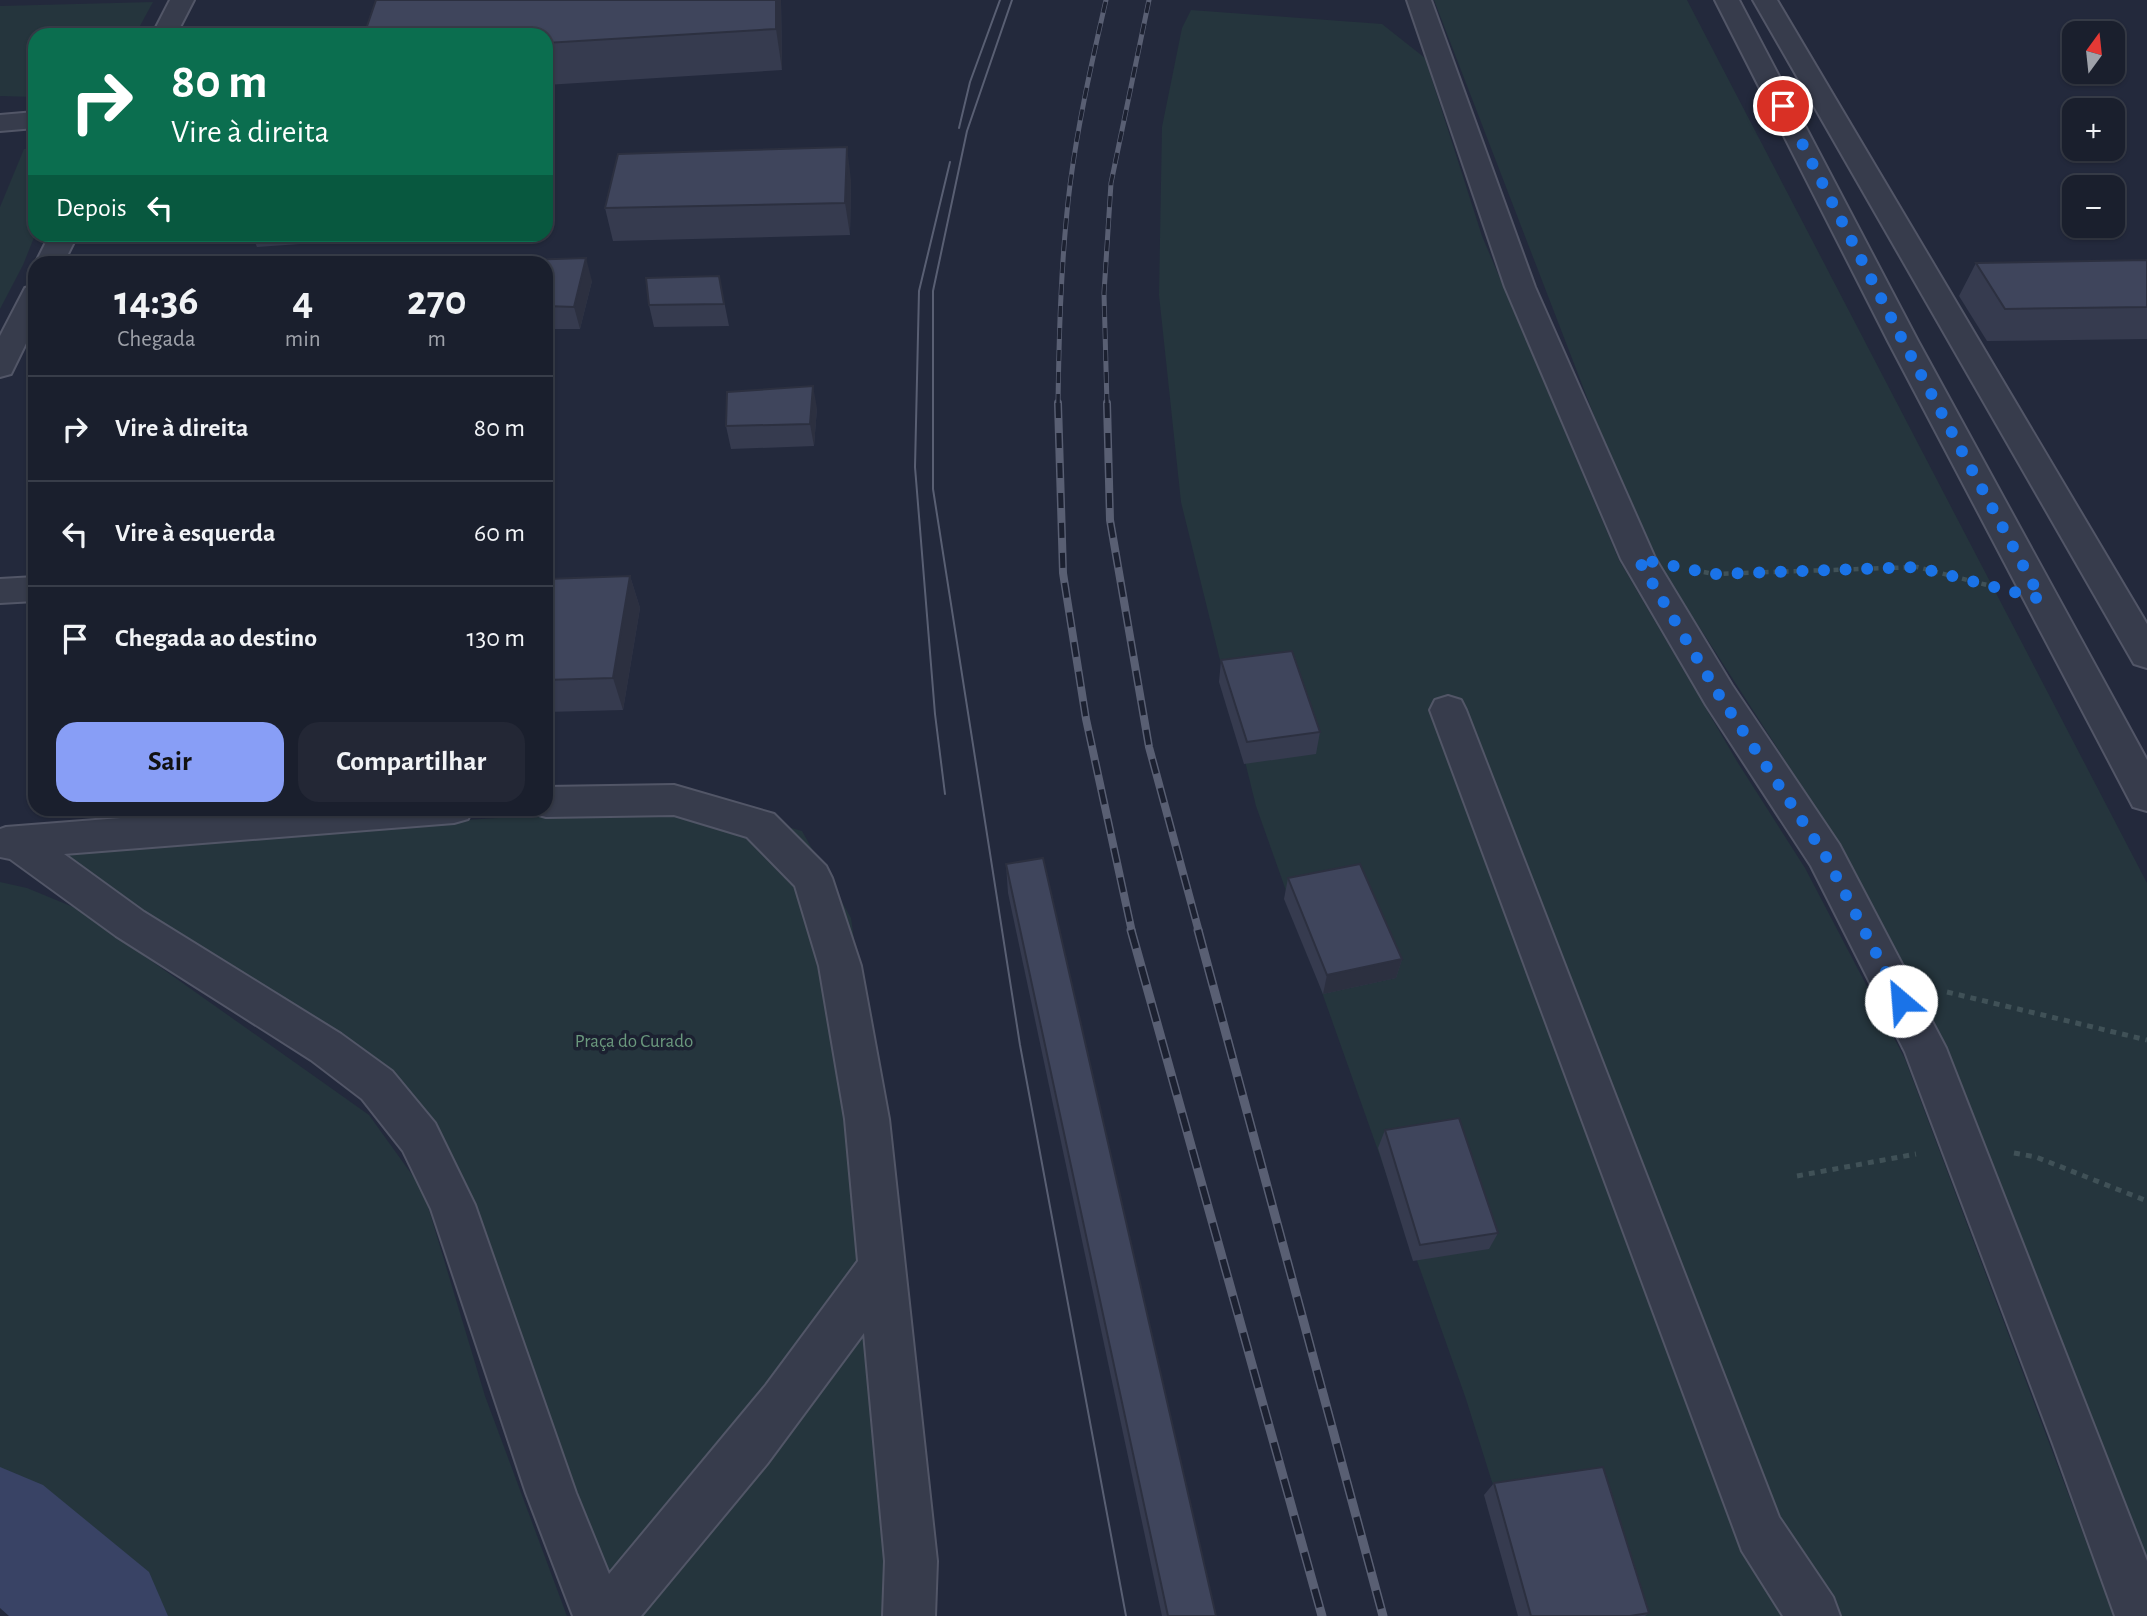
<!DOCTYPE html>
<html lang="pt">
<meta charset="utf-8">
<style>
body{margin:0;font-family:"Alegreya Sans",sans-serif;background:#232735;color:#f1f3f6;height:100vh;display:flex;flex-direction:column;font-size:26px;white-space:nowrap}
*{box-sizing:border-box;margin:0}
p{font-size:23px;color:#9fa2aa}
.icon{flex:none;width:38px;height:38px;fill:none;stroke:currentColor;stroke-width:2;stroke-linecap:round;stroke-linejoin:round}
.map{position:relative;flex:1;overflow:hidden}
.drawer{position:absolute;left:28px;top:256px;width:525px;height:560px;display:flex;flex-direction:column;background:#1a1f2d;border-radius:21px;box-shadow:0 2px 5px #0004,0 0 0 2px #383d49}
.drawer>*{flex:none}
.hud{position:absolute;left:28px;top:28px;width:525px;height:214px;border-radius:21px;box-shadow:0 2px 5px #0004,0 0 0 2px #383d49;background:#0b6e4f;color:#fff;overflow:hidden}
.needle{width:46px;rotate:15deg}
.buttons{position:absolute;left:2062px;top:21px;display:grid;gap:14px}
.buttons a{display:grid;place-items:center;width:63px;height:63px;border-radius:14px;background:#1a1f2d;box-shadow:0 2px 5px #0004,0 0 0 2px #383d49;font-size:35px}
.pin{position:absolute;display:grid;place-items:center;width:60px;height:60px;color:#fff;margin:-30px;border:4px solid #fff;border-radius:50%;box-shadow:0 2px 7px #0007}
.me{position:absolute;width:77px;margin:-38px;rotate:333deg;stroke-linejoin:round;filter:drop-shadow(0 0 5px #0008)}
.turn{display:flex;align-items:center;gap:24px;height:147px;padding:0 28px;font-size:32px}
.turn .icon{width:91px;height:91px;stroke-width:2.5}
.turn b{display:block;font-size:49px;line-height:60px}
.then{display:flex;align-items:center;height:66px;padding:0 28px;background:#0003;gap:14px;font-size:26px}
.eta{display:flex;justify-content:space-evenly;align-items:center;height:119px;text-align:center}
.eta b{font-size:42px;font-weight:600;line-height:49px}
.action{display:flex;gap:14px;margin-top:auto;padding:14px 28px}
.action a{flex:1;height:80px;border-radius:21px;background:#889ef6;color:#111;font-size:28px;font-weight:600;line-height:80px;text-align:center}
.action a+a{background:#232735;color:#f1f3f6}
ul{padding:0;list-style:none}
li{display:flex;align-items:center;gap:21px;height:105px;padding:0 28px;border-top:2px solid #383d49}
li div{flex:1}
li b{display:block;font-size:26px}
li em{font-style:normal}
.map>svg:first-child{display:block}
</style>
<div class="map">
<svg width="2147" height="1616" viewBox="0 0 2147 1616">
<rect width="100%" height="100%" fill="#23293c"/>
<g fill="#25353d">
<path d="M 1434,0 L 1687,0 L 2147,883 L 2147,1573 L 1938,1035 L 1841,847 L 1640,535 Z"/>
<path d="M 153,2 L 135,35 L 35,35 L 35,97 L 0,96 L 0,6 Z"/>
<path d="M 1191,10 L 1382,24 L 1425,58 L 1482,236 L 1619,560 L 1738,763 L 1805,868 L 1905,1059 L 2114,1616 L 1534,1616 L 1466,1399 L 1256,806 L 1181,502 L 1159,295 L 1162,127 L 1182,28 Z"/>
<path d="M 35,148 L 35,235 L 23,265 L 0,309 L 0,207 L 24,149 Z"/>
<path d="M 709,805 L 802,831 L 851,918 L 928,1466 L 927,1616 L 615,1616 L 406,1099 L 20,847 Z"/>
<path d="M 0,882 L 27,888 L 78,909 L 369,1115 L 423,1190 L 485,1396 L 567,1616 L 105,1616 L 0,1528 Z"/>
</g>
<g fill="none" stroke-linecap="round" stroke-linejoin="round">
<path fill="#394365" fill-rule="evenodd" d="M 0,1467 L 43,1485 L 149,1572 L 168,1616 L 9,1616 L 0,1608 Z"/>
<defs>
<g id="minor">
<path d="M 170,0 L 194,0 L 176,35 L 152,35 Z"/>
<path d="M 1407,0 L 1431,0 L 1535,287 L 1655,558 L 1732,685 L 1839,844 L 1946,1048 L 2147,1561 L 2147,1616 L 2115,1616 L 2053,1444 L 1905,1052 L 1811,866 L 1706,705 L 1621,559 L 1505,287 Z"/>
<path d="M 1715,0 L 1739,0 L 1918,341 L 2147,760 L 2147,811 L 2133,807 L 1888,341 Z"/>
<path d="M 1753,0 L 1777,0 L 2147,624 L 2147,668 L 2134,664 Z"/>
<path d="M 35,112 L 35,128 L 0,131 L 0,115 Z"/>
<path d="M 50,234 L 78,234 L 64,262 L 36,262 Z"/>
<path d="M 35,285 L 35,325 L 11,374 L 0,377 L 0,336 L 25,288 Z"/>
<path d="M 35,577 L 35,601 L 0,603 L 0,579 Z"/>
<path d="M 1448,696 L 1461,700 L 1466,710 L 1779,1517 L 1833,1597 L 1840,1616 L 1783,1616 L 1742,1551 L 1430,710 L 1435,700 Z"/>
<path d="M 674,785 L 774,814 L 826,866 L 832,878 L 861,966 L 889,1119 L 937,1561 L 935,1616 L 883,1616 L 885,1561 L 864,1333 L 767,1464 L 641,1616 L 573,1616 L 526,1493 L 431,1209 L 403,1151 L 362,1099 L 311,1060 L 116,936 L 10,859 L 0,857 L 0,829 L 6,827 L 248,808 L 473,808 L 468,819 L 454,823 L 64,854 L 144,912 L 341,1034 L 392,1071 L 435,1123 L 475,1205 L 576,1493 L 609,1574 L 766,1385 L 858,1261 L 845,1119 L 819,966 L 795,886 L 747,837 L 674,815 L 546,817 L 532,813 L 530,808 L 546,808 L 546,787 Z"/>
</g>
</defs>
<use href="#minor" stroke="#525667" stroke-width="4"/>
<path stroke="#405157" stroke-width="4.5" stroke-dasharray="5 5" stroke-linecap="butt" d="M 1694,570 L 1714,574 L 1917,567 L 1987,585"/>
<g stroke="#405157" stroke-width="5" stroke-dasharray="6 6" stroke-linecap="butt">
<path d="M 1947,992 L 2147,1040"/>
<path d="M 2014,1153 L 2036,1157 L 2147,1201"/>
<path d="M 1797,1176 L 1916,1154"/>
</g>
<use href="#minor" fill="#373c4c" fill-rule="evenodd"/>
<g stroke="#595f73" stroke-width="2">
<path d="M 1012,0 L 967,131 L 933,291 L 933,489 L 1020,1045 L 1126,1616"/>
<path d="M 959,128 L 970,82 L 1000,0"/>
<path d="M 945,794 L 935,714 L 915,467 L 919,291 L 950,162"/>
</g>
<defs>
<g id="rail-far2">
<path d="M 1058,405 C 1059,332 1061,258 1070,185 C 1078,123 1092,61 1106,0"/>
<path d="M 1107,405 L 1104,293 L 1111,183 L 1149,0"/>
</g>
<g id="rail-far1">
<path d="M 1058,403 L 1063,573 L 1086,719 L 1132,932"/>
<path d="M 1107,403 L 1110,520 L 1149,747 L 1199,932"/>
</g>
<g id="rail">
<path d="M 1131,930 L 1322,1616"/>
<path d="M 1198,930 L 1383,1616"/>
</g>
</defs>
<use href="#rail-far2" stroke="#595f73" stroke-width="5"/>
<use href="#rail-far1" stroke="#595f73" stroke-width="8"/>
<use href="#rail" stroke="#595f73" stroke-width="9"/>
<use href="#rail-far2" stroke="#1c2131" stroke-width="3.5" stroke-dasharray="11" stroke-linecap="butt"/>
<use href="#rail-far1" stroke="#1c2131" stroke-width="5" stroke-dasharray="15" stroke-linecap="butt"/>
<use href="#rail" stroke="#1c2131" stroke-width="6" stroke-dasharray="19" stroke-linecap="butt"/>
</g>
<g fill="#363b4f">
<path d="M 377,0 L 781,0 L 782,70 L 546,85 L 546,35 Z"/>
<path d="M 851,180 L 850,235 L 613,241 L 605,208 Z"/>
<path d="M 251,234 L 444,234 L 257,247 Z"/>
<path d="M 2147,260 L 2147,339 L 1987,341 L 1959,296 L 1976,263 Z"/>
<path d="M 546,262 L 592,281 L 580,329 L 546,329 Z"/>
<path d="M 719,276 L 729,326 L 654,327 L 649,305 Z"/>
<path d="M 817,408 L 814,446 L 731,449 L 726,426 Z"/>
<path d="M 630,576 L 640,608 L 623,710 L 546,712 L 546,579 Z"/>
<path d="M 1221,660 L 1320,732 L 1316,754 L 1244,764 L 1219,682 Z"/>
<path d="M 1006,864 L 1216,1616 L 1162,1616 L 1008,893 Z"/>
<path d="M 1288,878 L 1402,959 L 1396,978 L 1323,994 L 1284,899 Z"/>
<path d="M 1385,1130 L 1498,1233 L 1489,1249 L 1413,1261 L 1378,1148 Z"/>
<path d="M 1494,1483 L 1649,1613 L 1645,1616 L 1518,1616 L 1484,1495 Z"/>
</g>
<g fill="#2c3040">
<path d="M 776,0 L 781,0 L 782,70 L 776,29 Z"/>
<path d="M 847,147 L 851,180 L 850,235 L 845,203 Z"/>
<path d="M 586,258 L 592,281 L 580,329 L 574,307 Z"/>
<path d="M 813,386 L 817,408 L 814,446 L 810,424 Z"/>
<path d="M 630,576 L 640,608 L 623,710 L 613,678 Z"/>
<path d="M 1402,959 L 1396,978 L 1323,994 L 1327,975 Z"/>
</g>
<g fill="#3f455c" stroke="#2c3040" stroke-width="2">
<path d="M 376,0 L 776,0 L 776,29 L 546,43 L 546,35 L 364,35 Z"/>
<path d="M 847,147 L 845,203 L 605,208 L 618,154 Z"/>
<path d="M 586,258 L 574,307 L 546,306 L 546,262 L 461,262 Z"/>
<path d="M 2147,260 L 2147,307 L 2005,309 L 1976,263 Z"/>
<path d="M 719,276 L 724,304 L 649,305 L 646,278 Z"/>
<path d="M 813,386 L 810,424 L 726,426 L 727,392 Z"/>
<path d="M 630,576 L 613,678 L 546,680 L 546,579 Z"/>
<path d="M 1292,651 L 1320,732 L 1247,742 L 1221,660 Z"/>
<path d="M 1043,858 L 1216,1616 L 1168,1616 L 1006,864 Z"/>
<path d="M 1360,864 L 1402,959 L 1327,975 L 1288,878 Z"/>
<path d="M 1459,1118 L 1498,1233 L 1420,1245 L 1385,1130 Z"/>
<path d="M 1603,1467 L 1649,1613 L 1630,1616 L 1531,1616 L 1494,1483 Z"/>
</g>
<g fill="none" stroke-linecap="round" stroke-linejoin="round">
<path stroke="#1a73e8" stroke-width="12" stroke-dasharray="0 21.6" d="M 1783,106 L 1903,341 L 2041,599 L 1917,567 L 1714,574 L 1638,559 L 1719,695 L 1825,855 L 1901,1001"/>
</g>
<g text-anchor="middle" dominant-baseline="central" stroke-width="7" stroke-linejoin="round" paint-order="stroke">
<g font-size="19" fill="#6a987d" stroke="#1c2131">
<text x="634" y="1041">Praça do Curado</text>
</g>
</g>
</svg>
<div class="buttons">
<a><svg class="needle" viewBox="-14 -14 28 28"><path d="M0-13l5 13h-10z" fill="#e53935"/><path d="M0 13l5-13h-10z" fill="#9fa2aa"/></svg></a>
<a>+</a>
<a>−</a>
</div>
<div class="pin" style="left:1783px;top:106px;background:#d93025"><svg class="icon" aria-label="arrive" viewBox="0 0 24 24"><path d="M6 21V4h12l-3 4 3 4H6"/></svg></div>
<svg class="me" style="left:1901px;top:1001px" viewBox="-20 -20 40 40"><circle r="19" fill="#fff"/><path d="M0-13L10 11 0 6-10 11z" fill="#1a73e8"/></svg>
<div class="hud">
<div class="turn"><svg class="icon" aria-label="right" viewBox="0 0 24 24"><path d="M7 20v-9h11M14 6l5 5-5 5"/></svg><div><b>80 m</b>Vire à direita</div></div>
<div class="then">Depois<svg class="icon" aria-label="left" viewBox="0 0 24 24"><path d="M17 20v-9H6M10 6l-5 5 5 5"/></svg></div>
</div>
<section class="drawer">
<div class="eta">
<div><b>14:36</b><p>Chegada</p></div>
<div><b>4</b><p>min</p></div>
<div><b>270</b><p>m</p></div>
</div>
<ul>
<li><svg class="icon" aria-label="right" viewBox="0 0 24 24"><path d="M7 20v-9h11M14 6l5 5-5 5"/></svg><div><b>Vire à direita</b></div><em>80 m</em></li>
<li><svg class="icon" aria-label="left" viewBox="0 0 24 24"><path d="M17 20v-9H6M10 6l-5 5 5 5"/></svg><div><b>Vire à esquerda</b></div><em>60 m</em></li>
<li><svg class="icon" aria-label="arrive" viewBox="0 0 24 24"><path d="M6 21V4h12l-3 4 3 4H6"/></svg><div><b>Chegada ao destino</b></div><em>130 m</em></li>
</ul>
<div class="action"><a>Sair</a><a>Compartilhar</a></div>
</section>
</div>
